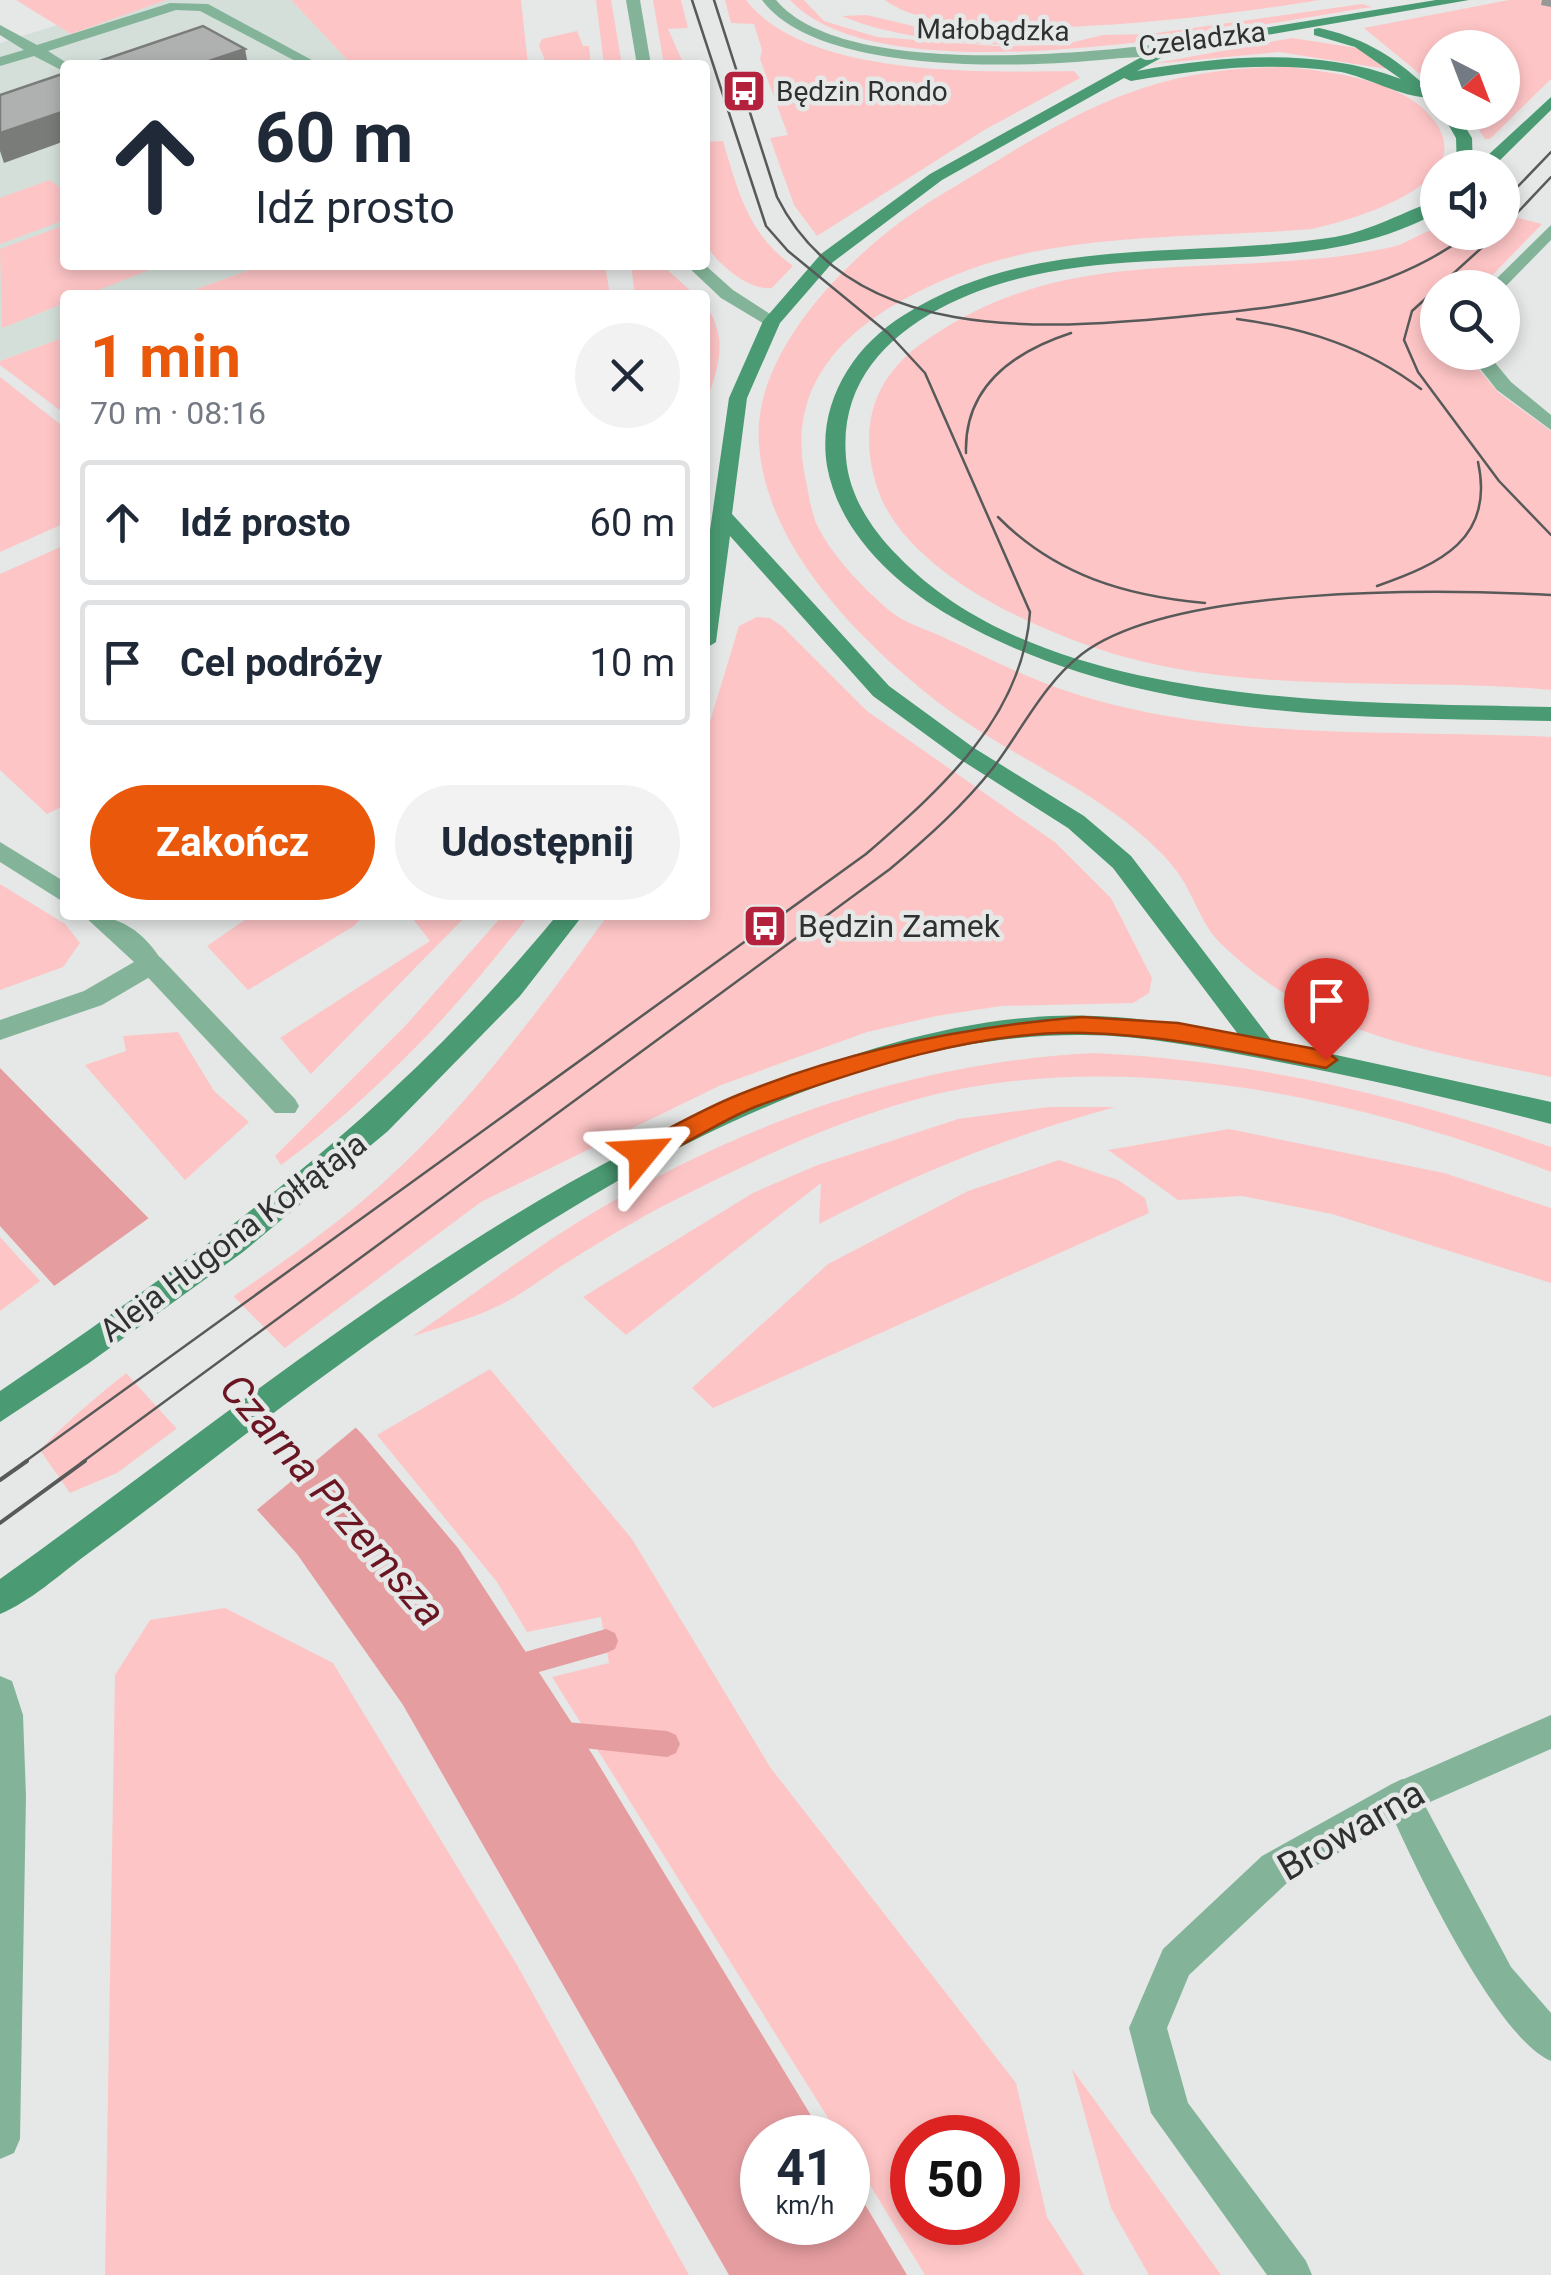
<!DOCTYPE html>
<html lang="pl">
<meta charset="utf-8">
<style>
body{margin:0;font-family:Roboto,sans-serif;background:#f2f2f3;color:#1f2937;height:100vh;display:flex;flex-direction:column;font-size:38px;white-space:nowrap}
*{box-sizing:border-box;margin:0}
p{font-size:32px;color:#747a83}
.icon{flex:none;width:55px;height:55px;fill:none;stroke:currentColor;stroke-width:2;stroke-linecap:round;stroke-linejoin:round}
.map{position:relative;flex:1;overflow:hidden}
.side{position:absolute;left:60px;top:290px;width:650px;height:630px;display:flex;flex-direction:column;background:#fff;border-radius:10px;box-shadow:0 5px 15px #0003}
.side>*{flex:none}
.top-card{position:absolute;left:60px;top:60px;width:650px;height:210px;border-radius:10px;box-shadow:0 5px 15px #0003;background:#fff;color:#1f2937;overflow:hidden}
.needle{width:65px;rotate:138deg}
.fabs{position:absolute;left:1420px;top:30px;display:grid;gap:20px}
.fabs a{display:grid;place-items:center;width:100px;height:100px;border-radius:50%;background:#fff;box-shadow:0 5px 15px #0003;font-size:50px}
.speed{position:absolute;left:740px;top:2115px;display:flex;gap:20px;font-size:50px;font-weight:700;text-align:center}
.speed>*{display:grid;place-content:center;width:130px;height:130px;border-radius:50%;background:#fff;box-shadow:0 5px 15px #0003;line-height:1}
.speed small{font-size:25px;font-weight:400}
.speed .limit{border:15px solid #d22;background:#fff;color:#111}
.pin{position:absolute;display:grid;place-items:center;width:85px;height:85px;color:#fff;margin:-102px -42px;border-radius:50% 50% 50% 0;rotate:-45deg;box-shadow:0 0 10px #0007}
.pin .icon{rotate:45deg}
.me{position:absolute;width:110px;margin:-55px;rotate:63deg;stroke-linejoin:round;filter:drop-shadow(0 0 8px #0008)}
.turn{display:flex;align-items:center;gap:35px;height:210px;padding:0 30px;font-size:45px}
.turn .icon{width:130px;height:130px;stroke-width:2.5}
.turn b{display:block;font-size:70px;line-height:85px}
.round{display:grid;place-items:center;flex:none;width:105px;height:105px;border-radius:52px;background:#f2f2f3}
.summary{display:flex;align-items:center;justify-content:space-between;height:170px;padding:0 30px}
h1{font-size:60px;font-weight:700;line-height:75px;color:#ea580c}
.primary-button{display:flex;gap:20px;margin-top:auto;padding:20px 30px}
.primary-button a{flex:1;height:115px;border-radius:60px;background:#ea580c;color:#fff;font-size:40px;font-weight:700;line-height:115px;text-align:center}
.primary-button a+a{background:#f2f2f3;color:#1f2937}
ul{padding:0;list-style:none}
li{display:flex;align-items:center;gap:30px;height:125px;margin:0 20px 15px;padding:0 10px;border:5px solid #e0e1e3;border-radius:10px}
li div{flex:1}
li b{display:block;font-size:38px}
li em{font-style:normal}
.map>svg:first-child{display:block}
</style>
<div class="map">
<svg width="1551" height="2275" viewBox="0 0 1551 2275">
<rect width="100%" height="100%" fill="#e5e8e6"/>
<path fill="#d4dfd9" d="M 166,0 L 291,0 L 352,65 L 65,65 L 65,265 L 263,265 L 180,295 L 65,295 L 65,337 L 0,361 L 0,43 L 57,25 L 71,34 Z"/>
<g fill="#fec5c6" fill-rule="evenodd">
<path d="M 16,0 L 166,0 L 71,34 Z"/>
<path d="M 291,0 L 521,0 L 528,65 L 352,65 Z"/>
<path d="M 596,0 L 611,0 L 622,65 L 604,65 Z"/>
<path d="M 653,0 L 681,0 L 688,28 L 668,29 L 684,65 L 664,65 Z"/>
<path d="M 725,0 L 746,0 C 806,78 984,72 1074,71 L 1080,78 L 986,129 L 817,236 L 794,205 L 770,138 L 788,135 L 760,59 L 762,50 L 754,24 L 731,23 Z"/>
<path d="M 790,0 L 804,0 L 824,21 L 877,37 L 996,46 L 1061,45 L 1103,35 L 1150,34 L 1362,4 L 1372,7 C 1244,26 885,102 790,0 Z"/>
<path d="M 885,0 L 1320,0 C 1231,14 954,54 885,0 Z"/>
<path d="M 1509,0 L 1551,0 L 1551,79 L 1490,139 L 1485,139 L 1468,113 L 1502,112 L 1502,48 L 1438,48 L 1437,88 L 1364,28 Z"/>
<path d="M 867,15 L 925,29 L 1068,36 C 1020,56 889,38 842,16 Z"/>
<path d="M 577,31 L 583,46 L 589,46 L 591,65 L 547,65 L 539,46 L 542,39 Z"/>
<path d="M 1292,38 L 1357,48 L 1387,69 L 1279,52 L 1151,64 Z"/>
<path d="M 1290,67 C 1335,73 1403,80 1433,119 C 1484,184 1351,220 1312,229 C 1198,239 1059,231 953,276 C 863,313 781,372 806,481 C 809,495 811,512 817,525 C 832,556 864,589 890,611 C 904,623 928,630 945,638 C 982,655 1017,673 1055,687 C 1210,743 1389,729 1551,737 L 1551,1077 C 1426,1050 1316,1036 1220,943 C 1204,927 1195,901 1184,882 C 1169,857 1145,837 1122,819 C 1063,775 994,746 935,700 C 859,640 766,547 759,444 C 751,346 862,242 939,196 C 1064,121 1136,66 1290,67 Z"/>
<path d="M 723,141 C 738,191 748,234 793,266 L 772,288 C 748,291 717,263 705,244 L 705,142 Z"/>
<path d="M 49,180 L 65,190 L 65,220 L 0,244 L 0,198 Z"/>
<path d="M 1503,214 L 1542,224 L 1481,287 L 1438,288 L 1438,352 L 1464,353 L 1499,393 L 1551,431 L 1551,690 C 1410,677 1259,695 1121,656 C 1041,633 908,575 878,490 C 858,432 871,380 921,344 C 1047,253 1168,273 1313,259 C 1341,257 1369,252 1396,246 C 1407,243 1427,229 1438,229 C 1453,230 1482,232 1502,232 Z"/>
<path d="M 65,225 L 65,265 L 162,265 L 86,295 L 65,295 L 65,303 L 2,328 L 0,249 Z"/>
<path d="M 263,265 L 605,265 L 610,295 L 180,295 Z"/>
<path d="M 631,265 L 662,265 L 695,295 L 635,295 Z"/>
<path d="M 705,304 C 730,340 718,368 705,406 Z"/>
<path d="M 65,337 L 65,414 L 0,365 L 0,361 Z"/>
<path d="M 0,377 L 65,428 L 65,523 L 0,552 Z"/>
<path d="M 65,545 L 65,805 L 47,814 L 0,770 L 0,574 Z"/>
<path d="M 757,617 L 770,618 L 783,627 L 867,711 L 1056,843 L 1111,898 L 1152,978 L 1149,993 L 1133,1003 L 1001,1006 L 936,1016 L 867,1032 L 721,1085 L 481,1202 L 117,1473 L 70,1493 L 40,1450 C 132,1353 257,1289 360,1203 C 457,1122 534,1017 608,915 L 705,915 L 705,738 L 739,626 Z"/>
<path d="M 0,884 L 65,924 L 80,943 L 63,967 L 0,990 Z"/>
<path d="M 252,915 L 364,915 L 354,926 L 248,990 L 207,946 Z"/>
<path d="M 410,915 L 467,915 L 311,1074 L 280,1038 L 430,941 Z"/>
<path d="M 503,915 L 529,915 C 457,1009 376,1096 281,1165 L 275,1156 L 406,1025 Z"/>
<path d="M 178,1032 L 214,1091 L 249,1122 L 185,1180 L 85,1065 L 126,1051 L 123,1036 Z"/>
<path d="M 1093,1053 C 1250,1060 1403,1096 1551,1147 L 1551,1172 C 1369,1102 1154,1052 960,1089 C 868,1107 777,1149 693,1191 C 649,1212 609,1236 568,1262 C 545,1276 522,1295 498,1306 C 471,1319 441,1327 413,1336 C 474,1295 532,1249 596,1211 C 747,1121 917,1062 1093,1053 Z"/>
<path d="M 1049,1107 L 1115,1107 C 1003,1138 922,1171 819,1224 L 821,1183 L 626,1335 L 583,1297 L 753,1193 L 815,1166 L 958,1119 Z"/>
<path d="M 1229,1129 L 1444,1173 L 1551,1208 L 1551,1283 L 1332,1214 L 1242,1196 L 1178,1200 L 1108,1150 Z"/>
<path d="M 1059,1160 L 1118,1180 L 1145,1198 L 1149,1213 L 713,1408 L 692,1388 L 828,1264 L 968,1191 Z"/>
<path d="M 0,1237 L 40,1281 L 0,1311 Z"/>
<path d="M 490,1369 L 632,1539 L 770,1767 L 1016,2083 L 1047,2217 L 1084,2275 L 925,2275 L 848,2149 L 848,2138 L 840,2137 L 552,1677 L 609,1663 L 601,1617 L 527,1632 L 497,1582 L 377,1435 ZM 912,2138 L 998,2138 L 998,2222 L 912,2222 Z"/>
<path d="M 225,1608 L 333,1663 L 517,1965 L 689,2275 L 105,2275 L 115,1675 L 150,1620 Z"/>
<path d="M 1072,2069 L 1221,2275 L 1149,2275 L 1111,2208 Z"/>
</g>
<path fill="#e69da0" d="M 0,1068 L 363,1435 L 458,1548 L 594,1757 L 824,2137 L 762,2138 L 762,2222 L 848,2222 L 848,2176 L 907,2275 L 729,2275 L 403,1705 L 297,1554 L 0,1226 Z"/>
<path fill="#e5e8e6" d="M 153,1215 L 360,1424 L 253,1513 L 50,1289 Z"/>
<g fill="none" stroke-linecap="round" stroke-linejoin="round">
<g fill="#e69da0" fill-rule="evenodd">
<path d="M 606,1629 L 615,1633 L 618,1641 L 615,1649 L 606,1653 L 507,1681 L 498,1677 L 495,1669 L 498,1661 L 507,1657 Z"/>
<path d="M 555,1721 L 667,1731 L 676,1735 L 680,1744 L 676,1753 L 667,1757 L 555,1745 L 546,1742 L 542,1733 L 546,1724 Z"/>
</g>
<g fill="#83b499" fill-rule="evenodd">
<path d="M 170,3 L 208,4 L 321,65 L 303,65 L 200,11 L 176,10 L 48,51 L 70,65 L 65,65 L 65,72 L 34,56 L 0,66 L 0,57 L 24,50 L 0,35 L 0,25 L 37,45 Z"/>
<path d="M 151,955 L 160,957 L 295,1099 L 299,1106 L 295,1113 L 275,1113 L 142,971 L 138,964 L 142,957 Z"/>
<path d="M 1402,1779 L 1414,1785 L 1511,1967 L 1551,2013 L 1551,2061 C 1495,2038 1409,1856 1384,1797 L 1390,1785 Z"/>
</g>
<g fill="#83b499" fill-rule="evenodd">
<path d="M 1551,225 L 1551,240 L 1502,290 L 1487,288 Z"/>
<path d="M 1467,352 L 1486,352 L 1511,382 L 1551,415 L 1551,430 L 1497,390 Z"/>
</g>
<g fill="#83b499" fill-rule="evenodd">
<path d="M 0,842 L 65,882 L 65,903 L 0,862 Z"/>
<path d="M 83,915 C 120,915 144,931 164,964 L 160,971 L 102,1005 L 0,1040 L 0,1020 L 84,991 L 134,962 Z"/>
<path d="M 0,1676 L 12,1681 L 23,1715 L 26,1796 L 20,2139 L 14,2153 L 0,2159 Z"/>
<path d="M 1551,1715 L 1551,1749 L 1414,1809 L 1288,1882 L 1189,1975 L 1167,2028 L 1188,2103 L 1306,2261 L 1312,2275 L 1267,2275 L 1151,2113 L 1129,2028 L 1163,1949 L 1262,1856 L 1390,1785 Z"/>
</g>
<g fill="#83b499" fill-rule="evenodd">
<path d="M 626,0 L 640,0 L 651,65 L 637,65 Z"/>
<path d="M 762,0 L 776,0 C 841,78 1078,54 1170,43 L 1177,47 C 1161,58 1130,57 1110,59 C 1024,68 818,76 762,0 Z"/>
<path d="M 686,265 L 705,265 L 733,290 L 781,321 L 766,325 L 721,298 Z"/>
</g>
<g fill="#4a9a73" fill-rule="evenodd">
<path d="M 1436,0 L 1469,0 L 1174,51 L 1137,71 C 1224,56 1316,47 1401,79 L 1355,47 L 1314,35 L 1314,29 L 1319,28 C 1360,37 1389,53 1420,81 L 1420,87 L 1430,91 L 1430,97 C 1408,100 1367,77 1341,72 C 1270,61 1201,69 1131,81 L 1124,78 L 942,180 L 833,262 L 780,323 L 747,398 L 732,514 L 889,686 L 974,748 L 1084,816 L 1131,856 L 1272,1041 L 1551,1102 L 1551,1124 C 1456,1099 1360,1077 1264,1059 C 1204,1048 1144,1035 1083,1035 C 808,1033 528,1227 314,1383 C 237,1439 163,1499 86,1555 C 59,1575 31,1601 0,1614 L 0,1579 C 249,1401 486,1198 774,1084 C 862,1049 955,1021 1051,1016 C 1114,1013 1176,1023 1238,1034 L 1113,868 L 1068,828 L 958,758 L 873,696 L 730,536 L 716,642 L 705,649 L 705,565 L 729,398 L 763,321 L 821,254 L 930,174 L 1165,44 Z"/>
<path d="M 1551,97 L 1551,110 L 1492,168 L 1474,168 Z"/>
<path d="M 1441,112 L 1456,112 L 1472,138 L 1473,168 L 1457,168 L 1456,138 Z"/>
<path d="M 1438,200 L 1438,212 C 1292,294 1099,224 939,309 C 880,341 840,388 846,458 C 849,496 872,530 898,556 C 1044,710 1354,702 1551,707 L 1551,721 C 1347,717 1134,721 952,617 C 896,585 839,533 827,466 C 817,404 852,347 904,315 C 1036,232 1189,260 1335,237 C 1373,230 1402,212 1438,200 Z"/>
<path d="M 557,915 L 583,915 L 520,996 L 388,1131 L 243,1252 L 89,1363 L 0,1422 L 0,1391 C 208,1250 397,1111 557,915 Z"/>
</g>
<g stroke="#585a59" stroke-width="2.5">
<path d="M 714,0 L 777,197 C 851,344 1042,330 1179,317 C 1285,307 1384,298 1472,232"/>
<path d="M 1502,203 L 1551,152"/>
<path d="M 1502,229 L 1551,177"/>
<path d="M 1499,232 L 1412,311 L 1404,340 L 1418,372 L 1499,481 L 1551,535"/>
<path d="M 1237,319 C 1305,328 1366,347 1421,389"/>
<path d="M 966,453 C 964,387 1013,352 1071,333"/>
<path d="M 998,517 C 1055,575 1126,596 1205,603"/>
<path d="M 1377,586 C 1440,564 1495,539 1478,462"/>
<path d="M 23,1463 L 866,854 C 941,789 1023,717 1030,612 L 925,373 L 888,333 L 788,251 L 766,226 L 692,0"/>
<path d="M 81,1463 L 890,869 C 927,838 963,806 993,768 C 1021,731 1044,683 1082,654 C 1173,585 1437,589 1551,595"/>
</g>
<g stroke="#585a59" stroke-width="4">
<path d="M 0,1480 L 27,1461"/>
<path d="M 0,1523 L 85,1461"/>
</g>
</g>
<path fill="#969896" d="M 1542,0 L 1551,0 L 1551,7 L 1541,5 Z"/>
<g fill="#7a7c7a">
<path d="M 245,49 L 248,65 L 197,65 Z"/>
<path d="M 65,111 L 65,141 L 4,163 L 0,151 L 0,133 Z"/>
</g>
<g fill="#aeb1af" stroke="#7a7c7a" stroke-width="2.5">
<path d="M 203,26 L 245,49 L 197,65 L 88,65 Z"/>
<path d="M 65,73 L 65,111 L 0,133 L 0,95 Z"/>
</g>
<path fill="#ea580c" stroke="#983908" stroke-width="2.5" d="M 1082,1017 L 1178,1023 L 1326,1051 L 1337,1060 L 1326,1068 C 1246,1053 1167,1035 1085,1033 C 975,1030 862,1069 760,1105 C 719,1120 684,1148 643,1162 L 632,1153 L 635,1146 C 669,1129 703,1109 738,1095 C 848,1050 964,1027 1082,1017 Z"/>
<defs>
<symbol id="bus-square" viewBox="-11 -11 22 22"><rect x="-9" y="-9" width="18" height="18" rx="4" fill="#b4213c" stroke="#e5e8e6"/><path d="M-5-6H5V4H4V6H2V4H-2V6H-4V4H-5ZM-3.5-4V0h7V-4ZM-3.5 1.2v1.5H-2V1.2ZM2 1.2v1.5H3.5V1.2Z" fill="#fff"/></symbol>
</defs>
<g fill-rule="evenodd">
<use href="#bus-square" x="719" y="66" width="50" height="50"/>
<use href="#bus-square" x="740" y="901" width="50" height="50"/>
</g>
<g text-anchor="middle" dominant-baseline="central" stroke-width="9" stroke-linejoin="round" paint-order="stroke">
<g font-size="28" fill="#2f3130" stroke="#e5e8e6">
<text transform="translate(993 30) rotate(1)">Małobądzka</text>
<text transform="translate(1202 39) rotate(-7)">Czeladzka</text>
</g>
<g font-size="28" fill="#2f3130" stroke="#e5e8e6" text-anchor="start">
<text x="776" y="91">Będzin Rondo</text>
</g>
<g font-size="32" fill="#2f3130" stroke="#e5e8e6" text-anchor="start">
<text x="798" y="926">Będzin Zamek</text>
</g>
<g font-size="32" fill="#2f3130" stroke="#e5e8e6">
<text transform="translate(233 1237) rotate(-37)">Aleja Hugona Kołłątaja</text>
</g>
<g font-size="38" fill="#2f3130" stroke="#e5e8e6">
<text transform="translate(1351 1830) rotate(-30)">Browarna</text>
</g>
<g font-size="42" font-style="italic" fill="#691522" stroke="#e5e8e6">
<text transform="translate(333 1500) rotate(49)">Czarna Przemsza</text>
</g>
</g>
</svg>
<div class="fabs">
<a><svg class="needle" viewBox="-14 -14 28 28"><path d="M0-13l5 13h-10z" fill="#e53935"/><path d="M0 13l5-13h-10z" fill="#747a83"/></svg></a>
<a><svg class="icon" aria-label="sound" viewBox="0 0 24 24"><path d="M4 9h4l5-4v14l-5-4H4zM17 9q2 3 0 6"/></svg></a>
<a><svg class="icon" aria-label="search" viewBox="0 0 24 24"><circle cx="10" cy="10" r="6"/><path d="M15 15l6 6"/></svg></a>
</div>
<div class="speed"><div>41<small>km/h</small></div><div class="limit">50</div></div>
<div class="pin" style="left:1326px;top:1060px;background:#d93025"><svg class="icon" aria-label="arrive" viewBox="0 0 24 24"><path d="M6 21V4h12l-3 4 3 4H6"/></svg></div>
<svg class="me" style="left:643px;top:1153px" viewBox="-20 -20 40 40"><path d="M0-17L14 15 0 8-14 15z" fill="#ea580c" stroke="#fff" stroke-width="4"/></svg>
<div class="top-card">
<div class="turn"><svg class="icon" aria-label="ahead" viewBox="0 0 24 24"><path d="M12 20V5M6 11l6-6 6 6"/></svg><div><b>60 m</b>Idź prosto</div></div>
</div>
<section class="side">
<div class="summary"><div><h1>1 min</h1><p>70 m · 08:16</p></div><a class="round"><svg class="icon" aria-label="close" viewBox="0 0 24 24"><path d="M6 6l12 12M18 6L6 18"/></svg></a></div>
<ul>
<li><svg class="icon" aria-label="ahead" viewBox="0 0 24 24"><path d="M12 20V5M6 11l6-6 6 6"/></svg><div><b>Idź prosto</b></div><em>60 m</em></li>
<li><svg class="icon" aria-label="arrive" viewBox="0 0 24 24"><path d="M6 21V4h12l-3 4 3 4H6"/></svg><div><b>Cel podróży</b></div><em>10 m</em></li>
</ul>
<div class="primary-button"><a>Zakończ</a><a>Udostępnij</a></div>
</section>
</div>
